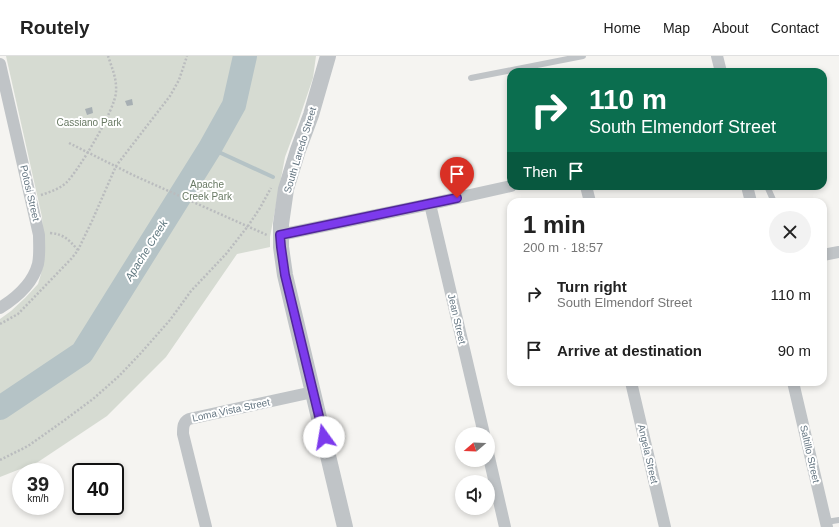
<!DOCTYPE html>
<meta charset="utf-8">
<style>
body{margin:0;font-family:Arial,sans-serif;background:#f2f2f2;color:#222;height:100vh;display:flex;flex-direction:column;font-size:15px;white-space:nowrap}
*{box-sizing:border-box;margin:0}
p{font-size:13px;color:#767676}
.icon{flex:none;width:22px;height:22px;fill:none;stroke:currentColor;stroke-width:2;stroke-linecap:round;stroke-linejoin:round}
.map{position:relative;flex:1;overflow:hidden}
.details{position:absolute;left:507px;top:142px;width:320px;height:188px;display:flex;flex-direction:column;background:#fff;border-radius:12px;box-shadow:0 2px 6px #0003}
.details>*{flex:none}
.banner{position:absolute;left:507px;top:12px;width:320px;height:122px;border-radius:12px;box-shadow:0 2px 6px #0003;background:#0b6e4f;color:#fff;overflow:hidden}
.needle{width:26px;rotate:251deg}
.tools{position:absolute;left:455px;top:371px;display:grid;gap:8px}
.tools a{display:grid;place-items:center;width:40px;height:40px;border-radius:50%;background:#fff;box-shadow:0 2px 6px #0003;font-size:20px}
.speed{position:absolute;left:12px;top:407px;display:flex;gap:8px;font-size:20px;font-weight:700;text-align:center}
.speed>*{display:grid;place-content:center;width:52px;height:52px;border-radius:50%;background:#fff;box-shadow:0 2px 6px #0003;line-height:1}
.speed small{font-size:10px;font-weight:400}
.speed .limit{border:2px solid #111;border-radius:6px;background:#fff;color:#111}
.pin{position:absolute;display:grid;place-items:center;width:34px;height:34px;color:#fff;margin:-41px -17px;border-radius:50% 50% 50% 0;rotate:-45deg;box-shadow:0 0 4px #0007}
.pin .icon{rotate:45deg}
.me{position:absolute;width:44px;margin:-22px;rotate:347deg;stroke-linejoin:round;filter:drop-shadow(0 0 3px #0008)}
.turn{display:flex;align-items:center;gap:14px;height:84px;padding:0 16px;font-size:18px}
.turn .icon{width:52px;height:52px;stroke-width:2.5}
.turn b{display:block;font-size:28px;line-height:34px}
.then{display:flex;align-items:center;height:38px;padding:0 16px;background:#0003;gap:8px;font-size:15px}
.round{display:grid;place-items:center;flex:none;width:42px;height:42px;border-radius:21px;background:#f2f2f2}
.head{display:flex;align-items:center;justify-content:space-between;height:68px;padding:0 16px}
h1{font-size:24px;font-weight:800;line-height:30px}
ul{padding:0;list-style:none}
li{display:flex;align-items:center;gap:12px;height:56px;padding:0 16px}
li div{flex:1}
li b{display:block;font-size:15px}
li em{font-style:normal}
header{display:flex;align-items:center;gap:24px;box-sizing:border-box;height:56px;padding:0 20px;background:#fff;border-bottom:1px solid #e0e0e0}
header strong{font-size:19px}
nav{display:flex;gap:22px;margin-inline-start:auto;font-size:14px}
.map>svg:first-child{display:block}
</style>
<header>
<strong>Routely</strong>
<nav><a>Home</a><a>Map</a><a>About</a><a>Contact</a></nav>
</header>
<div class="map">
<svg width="839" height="471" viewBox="0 0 839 471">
<rect width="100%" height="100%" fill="#f5f4f1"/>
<path fill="#d6dbd2" d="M 6,0 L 316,0 L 313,22 L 297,69 L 285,101 L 270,181 L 270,191 L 237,198 L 166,301 L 107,360 L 38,406 L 0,421 L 0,263 L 11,255 L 25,242 L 38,228 L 41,218 L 44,203 L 42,161 Z"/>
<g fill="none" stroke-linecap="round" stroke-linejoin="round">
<path stroke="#b5c3c6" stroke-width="4" d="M 210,92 L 273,121"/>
<path stroke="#b5c3c6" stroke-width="24" d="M 0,352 L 82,297 L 210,92 L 234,49 L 245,0"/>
</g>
<g fill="#a7afb3">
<path d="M 132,43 L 133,49 L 127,50 L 125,45 Z"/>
<path d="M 92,51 L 93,57 L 87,59 L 85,53 Z"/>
</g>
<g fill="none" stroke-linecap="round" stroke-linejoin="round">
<g stroke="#babcbe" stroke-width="2.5" stroke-dasharray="2 2" stroke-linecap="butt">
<path d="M 69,87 L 135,120 L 267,179"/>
<path d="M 41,139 C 50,136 59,133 66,127 C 79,114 115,54 116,36 C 117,23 112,12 108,0"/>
<path d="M 50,177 C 64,178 69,184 78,194"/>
<path d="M 0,268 L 18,258 L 72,202 L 78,194 L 92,165 L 116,110 L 170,40 L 179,24 L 187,0"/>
<path d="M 0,404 L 28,390 L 62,366 L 93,343 L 119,320 L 140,298 L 170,264 L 191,235 L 226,198 L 248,170 L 260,152 L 271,132"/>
</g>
<g stroke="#c0c4c7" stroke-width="6">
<path d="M 471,22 L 583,0"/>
<path d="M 767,130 L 774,146"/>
<path d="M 826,466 L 839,464"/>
</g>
<g stroke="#c0c4c7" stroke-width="12">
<path d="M 717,0 L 721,16"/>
<path d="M 0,8 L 39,179 C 39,189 40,199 38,208 C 33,227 16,242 0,252"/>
<path d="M 586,130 L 590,146"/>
<path d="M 747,130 L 751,146"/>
<path d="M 430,148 L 484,378"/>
<path d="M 280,179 L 430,148 L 511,130"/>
<path d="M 823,199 L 839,196"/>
<path d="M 631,326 L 665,471"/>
<path d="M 793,326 L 827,471"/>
<path d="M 488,397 L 505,471"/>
<path d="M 206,471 L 183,378 C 183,371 183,366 189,363 L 313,336"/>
</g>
<path stroke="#c0c4c7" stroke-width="16" d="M 328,0 L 311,59 L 298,94 L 286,133 L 281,168 L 281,191 L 285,219 L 345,471"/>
</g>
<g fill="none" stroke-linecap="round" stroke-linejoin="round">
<defs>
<path id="route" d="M 324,381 L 285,219 L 281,191 L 280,179 L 457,142"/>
</defs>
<use href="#route" stroke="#51269a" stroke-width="10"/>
<use href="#route" stroke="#7c3aed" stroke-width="7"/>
</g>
<g text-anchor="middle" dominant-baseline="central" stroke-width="4" stroke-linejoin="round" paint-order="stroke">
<g font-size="10" fill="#687963" stroke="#fff">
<text x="89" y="66">Cassiano Park</text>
<text x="207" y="128">Apache<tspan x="207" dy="12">Creek Park</tspan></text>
</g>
<g font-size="10" fill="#647581" stroke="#fff">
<text transform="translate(300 94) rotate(-73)">South Laredo Street</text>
<text transform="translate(30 137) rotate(77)">Potosi Street</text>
<text transform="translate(457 263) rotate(77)">Jean Street</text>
<text transform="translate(231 354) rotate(-12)">Loma Vista Street</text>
<text transform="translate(648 398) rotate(77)">Angela Street</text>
<text transform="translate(810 398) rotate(77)">Saltillo Street</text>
</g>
<g font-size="11" font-style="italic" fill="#5f777f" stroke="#fff">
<text transform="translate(146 194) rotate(-58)">Apache Creek</text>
</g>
</g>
</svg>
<div class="tools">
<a><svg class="needle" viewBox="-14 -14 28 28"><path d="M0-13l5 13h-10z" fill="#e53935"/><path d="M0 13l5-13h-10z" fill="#767676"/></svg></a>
<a><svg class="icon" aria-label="sound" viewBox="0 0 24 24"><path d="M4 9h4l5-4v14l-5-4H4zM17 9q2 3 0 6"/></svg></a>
</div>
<div class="speed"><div>39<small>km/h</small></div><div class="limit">40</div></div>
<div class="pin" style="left:457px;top:142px;background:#d93025"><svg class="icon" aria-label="arrive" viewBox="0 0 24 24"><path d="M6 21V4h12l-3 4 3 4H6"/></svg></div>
<svg class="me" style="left:324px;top:381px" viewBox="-20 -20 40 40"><circle r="19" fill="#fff"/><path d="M0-13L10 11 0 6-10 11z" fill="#7c3aed"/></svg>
<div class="banner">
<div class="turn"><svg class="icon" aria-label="right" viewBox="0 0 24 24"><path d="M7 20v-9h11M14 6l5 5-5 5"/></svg><div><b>110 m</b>South Elmendorf Street</div></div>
<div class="then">Then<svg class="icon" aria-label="arrive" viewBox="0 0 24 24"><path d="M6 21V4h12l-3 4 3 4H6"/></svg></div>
</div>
<section class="details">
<div class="head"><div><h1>1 min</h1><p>200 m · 18:57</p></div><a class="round"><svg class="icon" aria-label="close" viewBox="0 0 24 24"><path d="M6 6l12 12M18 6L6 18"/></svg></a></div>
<ul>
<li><svg class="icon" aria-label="right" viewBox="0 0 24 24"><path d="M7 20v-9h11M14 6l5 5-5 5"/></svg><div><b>Turn right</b><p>South Elmendorf Street</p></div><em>110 m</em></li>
<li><svg class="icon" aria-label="arrive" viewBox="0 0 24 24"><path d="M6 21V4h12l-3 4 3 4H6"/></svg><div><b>Arrive at destination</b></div><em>90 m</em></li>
</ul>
</section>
</div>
